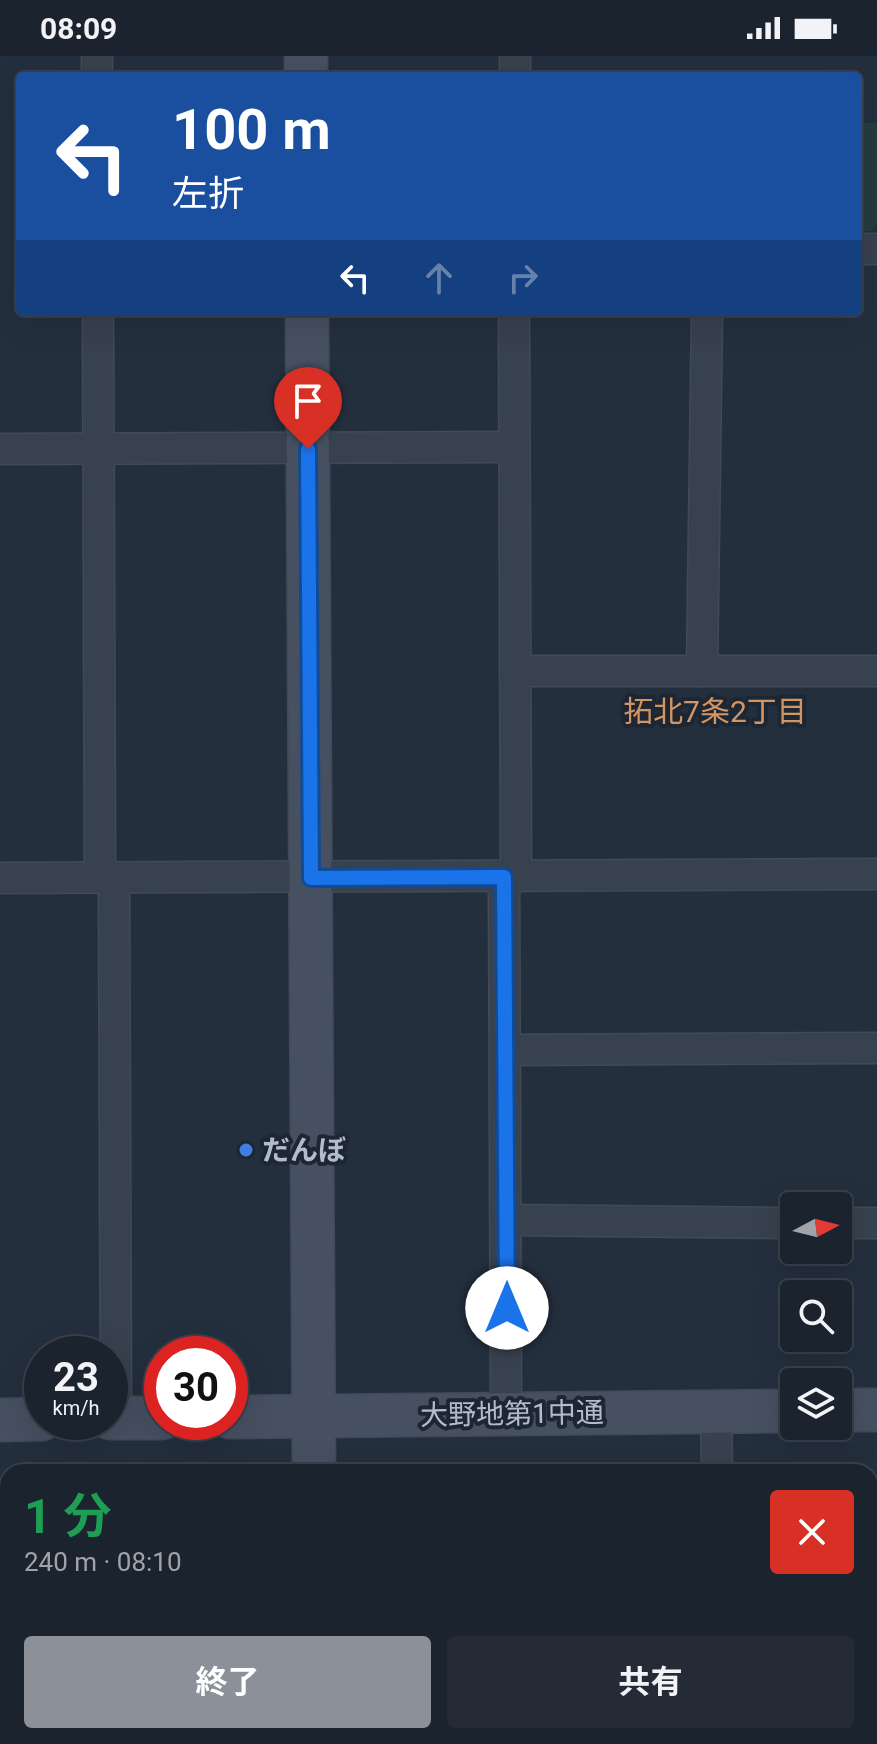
<!DOCTYPE html>
<html lang="ja">
<meta charset="utf-8">
<style>
body{margin:0;font-family:Roboto,"Noto Sans JP",sans-serif;background:#242b36;color:#f1f3f6;height:100vh;display:flex;flex-direction:column;font-size:30px;white-space:nowrap}
*{box-sizing:border-box;margin:0}
p{font-size:26px;color:#a0a4aa}
.icon{flex:none;width:44px;height:44px;fill:none;stroke:currentColor;stroke-width:2;stroke-linecap:round;stroke-linejoin:round}
.map{position:relative;flex:1;overflow:hidden}
.drawer{position:absolute;left:0px;top:1408px;width:878px;height:280px;display:flex;flex-direction:column;background:#1b232e;border-radius:24px 24px 0 0;box-shadow:0 8px 32px #0002,0 0 0 2px #39404a}
.drawer>*{flex:none}
.hud{position:absolute;left:16px;top:16px;width:846px;height:244px;border-radius:8px;box-shadow:0 8px 32px #0002,0 0 0 2px #39404a;background:#1a4fa0;color:#fff;overflow:hidden}
.needle{width:52px;rotate:83deg}
.controls{position:absolute;left:780px;top:1136px;display:grid;gap:16px}
.controls a{display:grid;place-items:center;width:72px;height:72px;border-radius:8px;background:#1b232e;box-shadow:0 8px 32px #0002,0 0 0 2px #39404a;font-size:40px}
.speed{position:absolute;left:24px;top:1280px;display:flex;gap:16px;font-size:40px;font-weight:700;text-align:center}
.speed>*{display:grid;place-content:center;width:104px;height:104px;border-radius:50%;background:#1b232e;box-shadow:0 8px 32px #0002,0 0 0 2px #39404a;line-height:1}
.speed small{font-size:20px;font-weight:400}
.speed .limit{border:12px solid #d22;background:#fff;color:#111}
.pin{position:absolute;display:grid;place-items:center;width:68px;height:68px;color:#fff;margin:-82px -34px;border-radius:50% 50% 50% 0;rotate:-45deg;box-shadow:0 0 8px #0007}
.pin .icon{rotate:45deg}
.me{position:absolute;width:88px;margin:-44px;rotate:0deg;stroke-linejoin:round;filter:drop-shadow(0 0 6px #0008)}
.turn{display:flex;align-items:center;gap:28px;height:168px;padding:0 24px;font-size:36px}
.turn .icon{width:104px;height:104px;stroke-width:2.5}
.turn b{display:block;font-size:56px;line-height:68px}
.lanes{display:flex;align-items:center;height:76px;padding:0 24px;background:#0003;justify-content:center;gap:40px;direction:ltr}
.lanes .off{opacity:.35}
.round{display:grid;place-items:center;flex:none;width:84px;height:84px;border-radius:8px;background:#242b36}
.summary{display:flex;align-items:center;justify-content:space-between;height:136px;padding:0 24px}
h1{font-size:48px;font-weight:700;line-height:60px;color:#1e9e55}
.button{display:flex;gap:16px;margin-top:auto;padding:16px 24px}
.button a{flex:1;height:92px;border-radius:8px;background:#8c9099;color:#fff;font-size:32px;font-weight:700;line-height:92px;text-align:center}
.button a+a{background:#242b36;color:#f1f3f6}
.status{display:flex;justify-content:space-between;align-items:center;height:56px;padding:0 40px;background:#1b232e;direction:ltr}
.status svg{height:22px;fill:currentColor}
.map>svg:first-child{display:block}
</style>
<div class="status"><b>08:09</b><svg viewBox="0 0 49 12"><path d="M0 12V9h3v3zM5 12V6h3v6zM10 12V3h3v9zM15 12V0h3v12zM26 1h20v11H26zM47 4h2v5h-2z"/></svg></div>
<div class="map">
<svg width="877" height="1688" viewBox="0 0 877 1688">
<rect width="100%" height="100%" fill="#242f3e"/>
<path fill="#263c3f" d="M 858,67 L 877,67 L 877,168 L 871,175 L 858,175 Z"/>
<g fill="none" stroke-linecap="round" stroke-linejoin="round">
<defs>
<g id="street">
<path d="M 97,0 L 97,20"/>
<path d="M 515,20 L 515,0"/>
<path d="M 858,193 L 877,193"/>
<path d="M 98,256 L 100,822"/>
<path d="M 514,256 L 516,821"/>
<path d="M 0,393 L 513,391"/>
<path d="M 515,615 L 877,615"/>
<path d="M 702,615 L 707,256"/>
<path d="M 504,821 L 506,1358"/>
<path d="M 0,822 L 877,818"/>
<path d="M 114,822 L 116,1362"/>
<path d="M 507,994 L 877,992"/>
<path d="M 507,1164 L 794,1167"/>
<path d="M 838,1167 L 877,1167"/>
<path d="M 716,1355 L 717,1416"/>
<path d="M 870,1565 L 877,1565"/>
<path d="M 0,1576 L 8,1576"/>
<path d="M 508,1680 L 508,1688"/>
<path d="M 122,1688 L 122,1680"/>
</g>
<g id="secondary">
<path d="M 306,0 L 306,20"/>
<path d="M 307,256 L 314,1416"/>
<path d="M 838,1354 L 877,1354"/>
<path d="M 230,1361 L 794,1355"/>
<path d="M 110,1362 L 162,1362"/>
<path d="M 0,1364 L 42,1363"/>
<path d="M 314,1680 L 314,1688"/>
</g>
</defs>
<use href="#street" stroke="#414a57" stroke-width="33"/>
<use href="#secondary" stroke="#414a57" stroke-width="45"/>
<use href="#street" stroke="#38414e" stroke-width="30"/>
<use href="#secondary" stroke="#465061" stroke-width="42"/>
</g>
<g fill="none" stroke-linecap="round" stroke-linejoin="round">
<defs>
<path id="route" d="M 308,393 L 311,822 L 504,821 L 507,1252"/>
</defs>
<use href="#route" stroke="#114b97" stroke-width="20"/>
<use href="#route" stroke="#1a73e8" stroke-width="14"/>
</g>
<circle fill="#3f7fe0" stroke="#1d2633" stroke-width="3" cx="246" cy="1094" r="8"/>
<g text-anchor="middle" dominant-baseline="central" stroke-width="8" stroke-linejoin="round" paint-order="stroke">
<g font-size="28" font-weight="bold" fill="#b4bcc9" stroke="#1d2633" text-anchor="start">
<text x="262" y="1094">だんぼ</text>
</g>
<g font-size="28" fill="#b4bcc9" stroke="#1d2633">
<text transform="translate(512 1358) rotate(-1)">大野地第1中通</text>
</g>
<g font-size="30" fill="#d59563" stroke="#1d2633">
<text x="715" y="655">拓北7条2丁目</text>
</g>
</g>
</svg>
<div class="controls">
<a><svg class="needle" viewBox="-14 -14 28 28"><path d="M0-13l5 13h-10z" fill="#e53935"/><path d="M0 13l5-13h-10z" fill="#a0a4aa"/></svg></a>
<a><svg class="icon" aria-label="search" viewBox="0 0 24 24"><circle cx="10" cy="10" r="6"/><path d="M15 15l6 6"/></svg></a>
<a><svg class="icon" aria-label="layers" viewBox="0 0 24 24"><path d="M12 4l9 5-9 5-9-5zM3 14l9 5 9-5"/></svg></a>
</div>
<div class="speed"><div>23<small>km/h</small></div><div class="limit">30</div></div>
<div class="pin" style="left:308px;top:393px;background:#d93025"><svg class="icon" aria-label="arrive" viewBox="0 0 24 24"><path d="M6 21V4h12l-3 4 3 4H6"/></svg></div>
<svg class="me" style="left:507px;top:1252px" viewBox="-20 -20 40 40"><circle r="19" fill="#fff"/><path d="M0-13L10 11 0 6-10 11z" fill="#1a73e8"/></svg>
<div class="hud">
<div class="turn"><svg class="icon" aria-label="left" viewBox="0 0 24 24"><path d="M17 20v-9H6M10 6l-5 5 5 5"/></svg><div><b>100 m</b>左折</div></div>
<div class="lanes"><svg class="icon" aria-label="left" viewBox="0 0 24 24"><path d="M17 20v-9H6M10 6l-5 5 5 5"/></svg><svg class="icon off" aria-label="ahead" viewBox="0 0 24 24"><path d="M12 20V5M6 11l6-6 6 6"/></svg><svg class="icon off" aria-label="right" viewBox="0 0 24 24"><path d="M7 20v-9h11M14 6l5 5-5 5"/></svg></div>
</div>
<section class="drawer">
<div class="summary"><div><h1>1 分</h1><p>240 m · 08:10</p></div><a class="round" style="background:#d93025;color:#fff"><svg class="icon" aria-label="close" viewBox="0 0 24 24"><path d="M6 6l12 12M18 6L6 18"/></svg></a></div>
<div class="button"><a>終了</a><a>共有</a></div>
</section>
</div>
